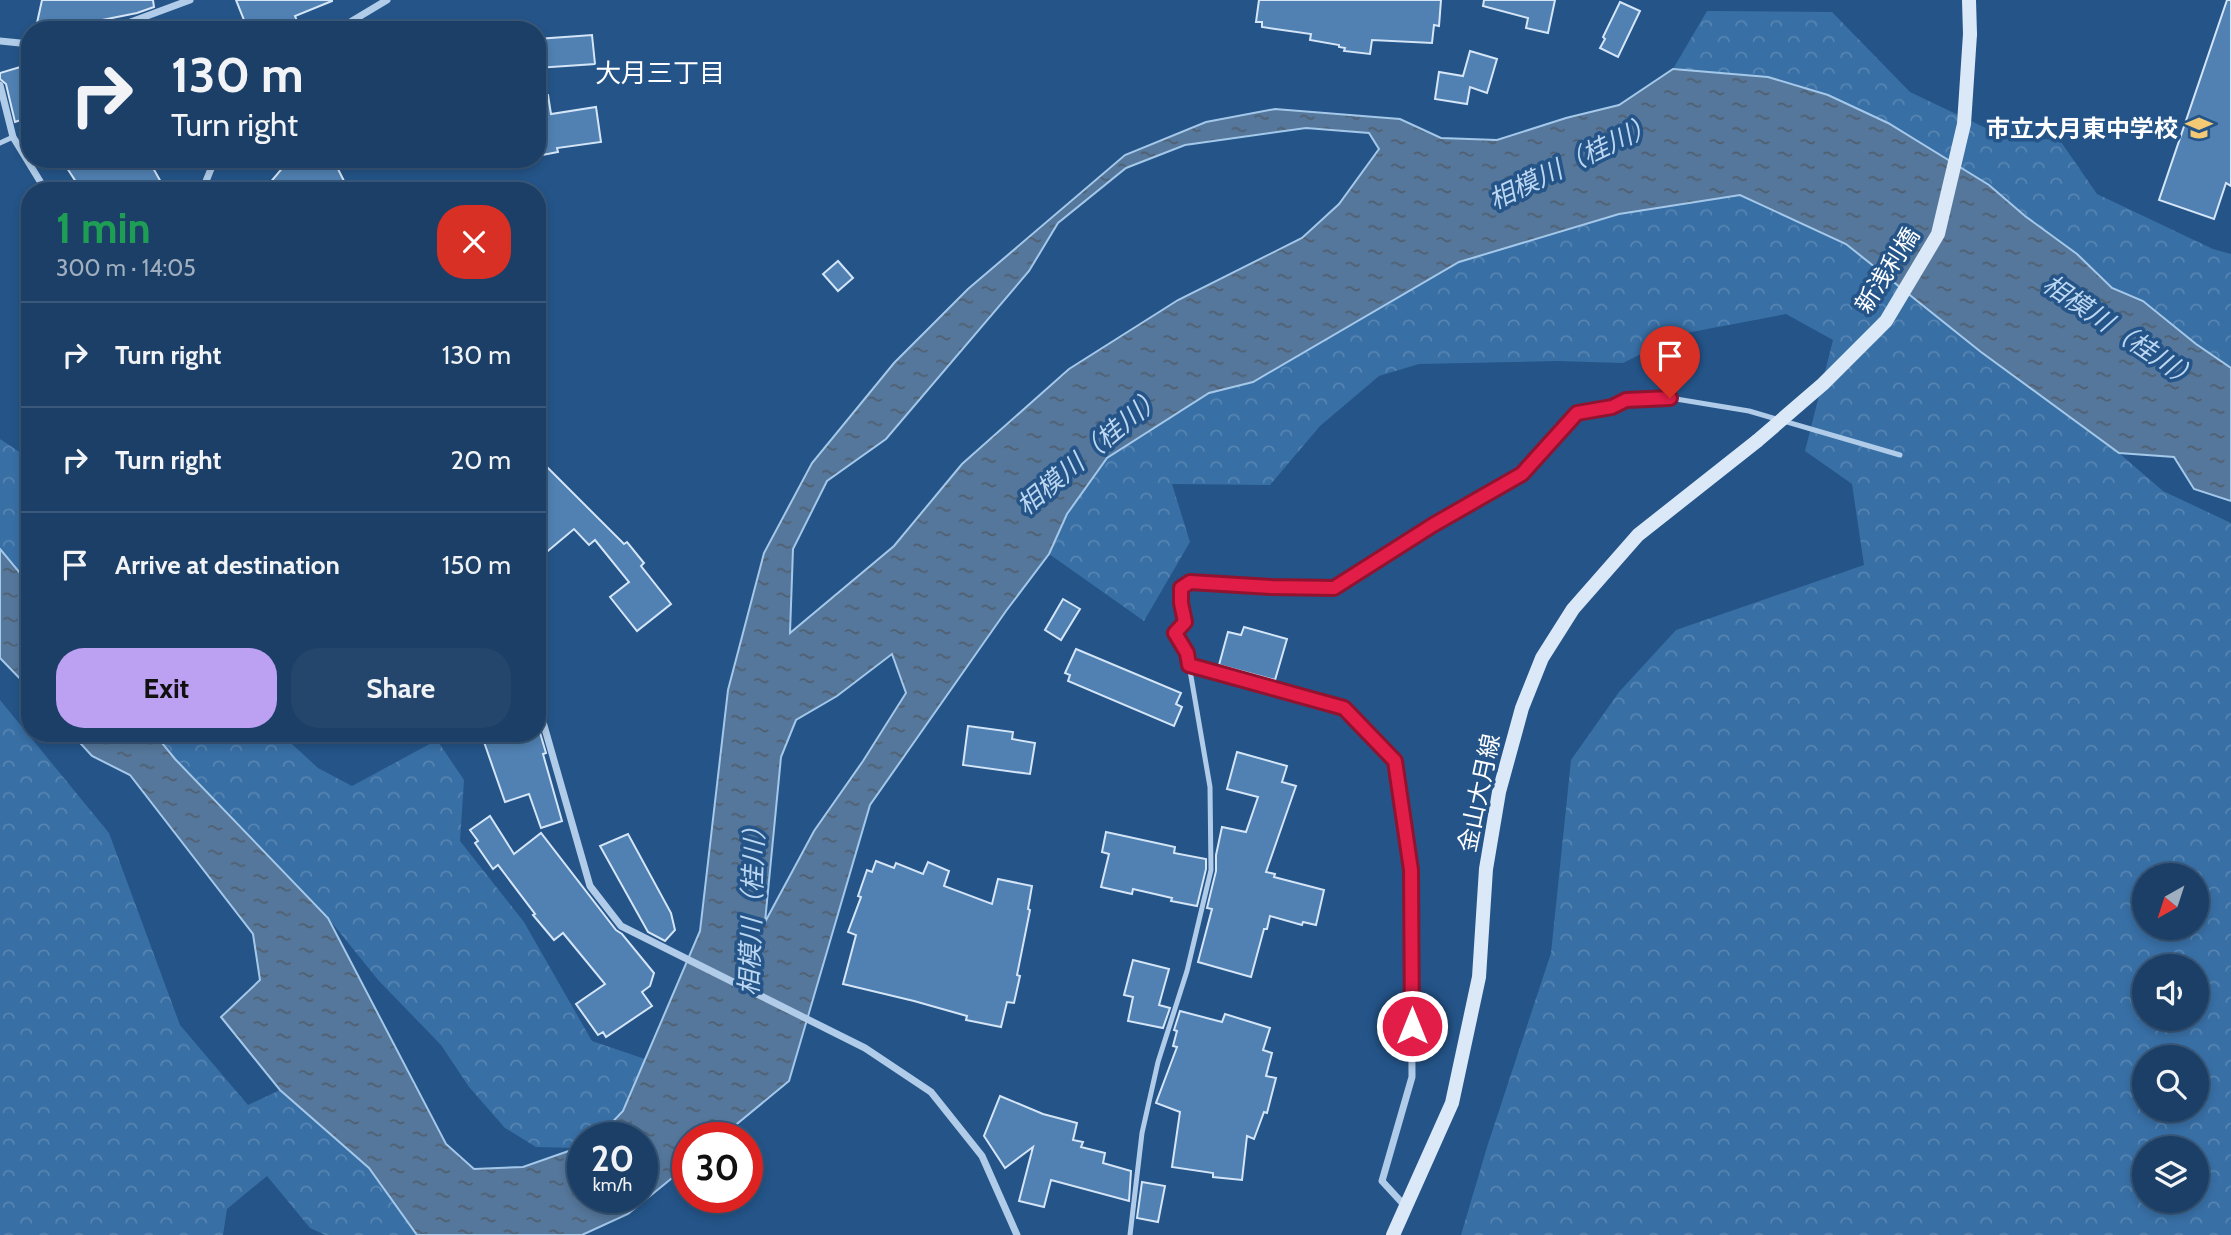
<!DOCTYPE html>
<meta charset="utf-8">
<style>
body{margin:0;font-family:Cabin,"Noto Sans JP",sans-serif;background:#24466c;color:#f1f3f6;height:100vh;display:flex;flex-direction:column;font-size:26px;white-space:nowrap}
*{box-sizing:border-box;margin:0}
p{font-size:23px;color:#a0afbf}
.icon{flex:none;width:38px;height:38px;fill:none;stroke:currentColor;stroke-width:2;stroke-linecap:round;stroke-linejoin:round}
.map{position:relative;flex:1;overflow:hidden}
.details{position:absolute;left:21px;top:182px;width:525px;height:560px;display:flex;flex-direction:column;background:#1b3f66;border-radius:28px;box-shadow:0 4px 10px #0003,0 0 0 2px #39587a}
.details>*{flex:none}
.hud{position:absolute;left:21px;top:21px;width:525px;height:147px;border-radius:28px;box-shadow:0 4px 10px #0003,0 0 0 2px #39587a;background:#1b3f66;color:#f1f3f6;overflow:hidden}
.needle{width:46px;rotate:219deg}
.tools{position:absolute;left:2132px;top:863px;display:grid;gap:14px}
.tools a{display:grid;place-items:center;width:77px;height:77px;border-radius:50%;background:#1b3f66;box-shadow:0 4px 10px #0003,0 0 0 2px #39587a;font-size:35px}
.speed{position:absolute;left:567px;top:1122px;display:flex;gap:14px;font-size:35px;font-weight:700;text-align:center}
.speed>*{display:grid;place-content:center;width:91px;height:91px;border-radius:50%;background:#1b3f66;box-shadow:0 4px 10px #0003,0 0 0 2px #39587a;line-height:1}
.speed small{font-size:18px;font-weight:400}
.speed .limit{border:10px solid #d22;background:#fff;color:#111}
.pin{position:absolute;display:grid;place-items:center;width:60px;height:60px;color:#fff;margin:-72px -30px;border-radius:50% 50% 50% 0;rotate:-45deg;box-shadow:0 0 7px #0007}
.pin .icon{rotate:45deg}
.me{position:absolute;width:77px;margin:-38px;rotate:0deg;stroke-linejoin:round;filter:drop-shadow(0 0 5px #0008)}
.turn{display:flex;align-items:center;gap:24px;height:147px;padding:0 35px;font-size:32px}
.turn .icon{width:91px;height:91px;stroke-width:2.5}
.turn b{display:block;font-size:49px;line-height:60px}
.round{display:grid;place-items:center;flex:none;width:74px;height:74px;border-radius:28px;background:#24466c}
.summary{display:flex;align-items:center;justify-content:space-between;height:119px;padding:0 35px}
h1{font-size:42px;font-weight:700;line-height:52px;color:#1e9e55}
.button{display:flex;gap:14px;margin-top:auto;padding:14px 35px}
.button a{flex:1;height:80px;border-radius:28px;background:#bca0f2;color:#111;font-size:28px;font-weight:700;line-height:80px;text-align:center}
.button a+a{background:#24466c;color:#f1f3f6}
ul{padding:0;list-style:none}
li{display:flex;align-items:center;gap:21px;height:105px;padding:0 35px;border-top:2px solid #39587a}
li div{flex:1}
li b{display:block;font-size:26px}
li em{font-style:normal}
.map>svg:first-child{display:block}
</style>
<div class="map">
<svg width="2231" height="1235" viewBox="0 0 2231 1235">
<defs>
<pattern id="forest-crowns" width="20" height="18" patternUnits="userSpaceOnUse" patternTransform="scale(1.75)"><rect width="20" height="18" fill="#386fa5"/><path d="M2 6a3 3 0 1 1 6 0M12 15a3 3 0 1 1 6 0" fill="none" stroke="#5685b2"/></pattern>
<pattern id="water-ripples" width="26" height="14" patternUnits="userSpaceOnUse" patternTransform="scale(1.75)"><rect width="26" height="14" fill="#55779b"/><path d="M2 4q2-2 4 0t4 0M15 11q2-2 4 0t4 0" fill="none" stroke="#505f70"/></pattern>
</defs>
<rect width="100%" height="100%" fill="#245488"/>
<g fill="url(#forest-crowns)" fill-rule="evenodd">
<path d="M 1707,11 L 1832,12 L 1910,92 L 2011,140 L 2059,139 L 2097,194 L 2213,249 L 2231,254 L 2231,368 L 2196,344 L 2143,301 L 2112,288 L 2077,254 L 2025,216 L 1989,185 L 1888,123 L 1828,95 L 1673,69 Z"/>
<path d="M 1740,195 L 1846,244 L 1981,352 L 2119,453 L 2163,491 L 2231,523 L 2231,1235 L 1461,1235 L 1487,1147 L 1551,953 L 1571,760 L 1619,692 L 1676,630 L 1864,565 L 1852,484 L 1805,451 L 1833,340 L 1786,314 L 1681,334 L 1623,363 L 1558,361 L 1419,364 L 1379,376 L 1320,426 L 1270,485 L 1172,484 L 1190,542 L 1144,621 L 1049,554 L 1067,514 L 1107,457 L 1209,393 L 1459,262 L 1619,214 ZM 2144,875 L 2196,875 L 2196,928 L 2144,928 ZM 2144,966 L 2196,966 L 2196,1018 L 2144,1018 ZM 2144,1057 L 2196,1057 L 2196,1110 L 2144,1110 ZM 2144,1148 L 2196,1148 L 2196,1200 L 2144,1200 Z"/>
<path d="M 0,439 L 30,459 L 30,585 L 0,549 Z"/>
<path d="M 0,700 L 109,833 L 180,1025 L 248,1105 L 280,1090 L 369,1168 L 417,1235 L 325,1235 L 310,1228 L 267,1176 L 227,1209 L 223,1235 L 0,1235 Z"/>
<path d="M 154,733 L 280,733 L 318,768 L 352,786 L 437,740 L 464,780 L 460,841 L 524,922 L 592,1041 L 645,1059 L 623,1111 L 598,1137 L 583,1138 L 583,1146 L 576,1148 L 536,1147 L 505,1128 L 469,1087 L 441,1045 L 379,981 L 328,918 L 175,759 Z"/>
</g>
<g fill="url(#water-ripples)" stroke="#a4c8ea" stroke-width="2" fill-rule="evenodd">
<path d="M 1673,69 L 1768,77 L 1828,95 L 1888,123 L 1989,185 L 2025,216 L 2077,254 L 2112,288 L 2143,301 L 2196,344 L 2231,368 L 2231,501 L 2194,489 L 2174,457 L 2119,453 L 1981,352 L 1846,244 L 1740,195 L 1619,214 L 1459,262 L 1253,382 L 1209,393 L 1107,458 L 1067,514 L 1049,554 L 1006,611 L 870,805 L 789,1081 L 721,1137 L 688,1138 L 688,1165 L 628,1214 L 582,1235 L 417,1235 L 369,1168 L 280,1090 L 221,1017 L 260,980 L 253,934 L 130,775 L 92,756 L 71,733 L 154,733 L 175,759 L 328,918 L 446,1144 L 474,1169 L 523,1167 L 583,1146 L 583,1197 L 642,1197 L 642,1138 L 598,1137 L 623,1111 L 700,931 L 728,690 L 764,553 L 812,463 L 894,363 L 968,289 L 1125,155 L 1206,122 L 1275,109 L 1400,119 L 1441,138 L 1497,140 L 1566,118 L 1619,105 ZM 1306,128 L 1369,133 L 1379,149 L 1339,204 L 1302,238 L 1178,300 L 1069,369 L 962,464 L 894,546 L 790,633 L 793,549 L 827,481 L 886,439 L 1029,271 L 1058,223 L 1126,168 L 1185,145 ZM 892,654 L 906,693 L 863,761 L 814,831 L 765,922 L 781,757 L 796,720 L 837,696 Z"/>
<path d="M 0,549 L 30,585 L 30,689 L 0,658 Z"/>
</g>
<g fill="#5081b2" stroke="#d4e5f7" stroke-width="2">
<path d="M 42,0 L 153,0 L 154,7 L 137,13 L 87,23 L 89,30 L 74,30 L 37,23 Z"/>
<path d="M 236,0 L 332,0 L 332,1 L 295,16 L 297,21 L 276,30 L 248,30 Z"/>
<path d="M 1259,0 L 1441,0 L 1439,26 L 1434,25 L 1432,43 L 1372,40 L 1370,54 L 1344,51 L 1345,48 L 1339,47 L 1339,45 L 1310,40 L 1311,34 L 1262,27 L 1262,22 L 1256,22 Z"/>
<path d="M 1484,0 L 1555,0 L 1548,33 L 1526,28 L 1528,18 L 1483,6 Z"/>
<path d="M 2227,0 L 2231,0 L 2231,186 L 2226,183 L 2214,219 L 2159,200 Z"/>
<path d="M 1620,2 L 1640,11 L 1618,57 L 1600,48 L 1605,39 L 1603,37 Z"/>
<path d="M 592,35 L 595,64 L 537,68 L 537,39 Z"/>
<path d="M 1470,51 L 1497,59 L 1487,93 L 1470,87 L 1467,104 L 1435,99 L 1439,72 L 1463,76 Z"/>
<path d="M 30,64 L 30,117 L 15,122 L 6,84 L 0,79 L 0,73 Z"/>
<path d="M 548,95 L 551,114 L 596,107 L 601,142 L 557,148 L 558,152 L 537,156 L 537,96 Z"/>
<path d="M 80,159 L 148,159 L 166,191 L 82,191 L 67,168 Z"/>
<path d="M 290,159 L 333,159 L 349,191 L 263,191 Z"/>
<path d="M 838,261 L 853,278 L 838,291 L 823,274 Z"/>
<path d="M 537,457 L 624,544 L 627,542 L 644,563 L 641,566 L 671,604 L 637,631 L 610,597 L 629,582 L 595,540 L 589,545 L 574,529 L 537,560 Z"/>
<path d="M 1063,599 L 1080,609 L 1061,640 L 1045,630 Z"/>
<path d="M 1244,627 L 1287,639 L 1275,680 L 1219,665 L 1228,632 L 1241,635 Z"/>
<path d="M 1076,649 L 1181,693 L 1176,704 L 1182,707 L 1174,726 L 1068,681 L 1070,675 L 1065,673 Z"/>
<path d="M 538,726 L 546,753 L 543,754 L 562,821 L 541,828 L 529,794 L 505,802 L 484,742 L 513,733 L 537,733 Z"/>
<path d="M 968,726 L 1013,732 L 1012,739 L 1035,743 L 1030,774 L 963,765 Z"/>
<path d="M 1237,752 L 1287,766 L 1282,782 L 1296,786 L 1266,872 L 1275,874 L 1274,877 L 1324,890 L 1316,925 L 1303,922 L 1302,925 L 1270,916 L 1267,929 L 1264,929 L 1251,977 L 1198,962 L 1212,909 L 1207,908 L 1216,871 L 1216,855 L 1222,827 L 1246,832 L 1258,797 L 1227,789 Z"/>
<path d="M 490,816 L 514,854 L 541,833 L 616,930 L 622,934 L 654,973 L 650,986 L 642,992 L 652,1006 L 606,1037 L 603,1032 L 598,1035 L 576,1004 L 605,984 L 563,933 L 554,940 L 533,915 L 535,914 L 498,865 L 493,869 L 475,843 L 478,841 L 470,830 Z"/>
<path d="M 1106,832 L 1175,847 L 1174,853 L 1206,859 L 1206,869 L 1197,906 L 1171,901 L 1172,898 L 1133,889 L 1132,894 L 1101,887 L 1109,854 L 1102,852 Z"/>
<path d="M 628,834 L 671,913 L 675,930 L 665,941 L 648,932 L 600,846 Z"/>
<path d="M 876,861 L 894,868 L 896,863 L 923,874 L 928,862 L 949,871 L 944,886 L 992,904 L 998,879 L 1032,886 L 1028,909 L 1030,910 L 1017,975 L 1020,976 L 1014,1003 L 1007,1002 L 1001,1027 L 966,1020 L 967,1016 L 914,1001 L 843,984 L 856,935 L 848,932 L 861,897 L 858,896 L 867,870 L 872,872 Z"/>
<path d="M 1133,960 L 1169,969 L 1159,1005 L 1170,1008 L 1163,1028 L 1128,1021 L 1133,997 L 1124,995 Z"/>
<path d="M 1180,1011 L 1222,1022 L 1225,1014 L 1270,1028 L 1263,1050 L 1272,1053 L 1266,1076 L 1276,1078 L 1267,1113 L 1264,1112 L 1254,1139 L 1247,1136 L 1242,1180 L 1213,1177 L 1213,1173 L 1172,1167 L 1180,1112 L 1156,1103 L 1177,1047 L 1173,1046 L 1177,1031 L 1174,1030 Z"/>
<path d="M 1000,1096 L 1043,1114 L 1077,1123 L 1073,1140 L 1083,1142 L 1081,1147 L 1105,1153 L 1103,1163 L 1131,1171 L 1129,1201 L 1051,1180 L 1044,1207 L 1019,1201 L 1033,1147 L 1005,1168 L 984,1136 Z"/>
<path d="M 1142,1182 L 1165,1186 L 1158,1222 L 1137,1218 Z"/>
</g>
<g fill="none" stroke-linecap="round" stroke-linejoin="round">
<g stroke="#b0cce9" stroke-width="5">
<path d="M 0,143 L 13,137"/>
<path d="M 1130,1235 L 1142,1133 L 1158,1062 L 1187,971 L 1211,870 L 1210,787 L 1187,653 L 1175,633 L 1185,622 L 1181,603 L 1181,588 L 1190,582 L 1271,587 L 1334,588 L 1433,525 L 1522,474 L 1577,413 L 1612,407 L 1626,400 L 1670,398 L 1749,411 L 1900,455"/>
</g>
<g stroke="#b0cce9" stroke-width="7">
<path d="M 109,30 L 190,0"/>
<path d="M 337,30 L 387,0"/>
<path d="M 0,41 L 30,44"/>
<path d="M 0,85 L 13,137 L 46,191"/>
<path d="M 202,191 L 215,159"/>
<path d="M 1190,665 L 1344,708 L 1395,761 L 1411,870 L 1412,1077 L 1382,1181 L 1405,1206"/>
<path d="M 537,701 L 590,886 L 621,926 L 865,1048 L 931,1092 L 982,1156 L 1017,1235"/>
</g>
<g stroke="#dae8f8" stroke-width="14">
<path d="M 1969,0 L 1970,34"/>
<path d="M 1393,1235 L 1452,1103 L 1479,977 L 1486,869 L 1499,792 L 1522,708 L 1542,658 L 1573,609 L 1638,535 L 1757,441"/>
</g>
<path stroke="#dae8f8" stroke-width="14" d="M 1757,441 L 1823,384 L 1886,321 L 1938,234 L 1964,124 L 1970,34"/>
</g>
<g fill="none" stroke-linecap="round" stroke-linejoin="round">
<defs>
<path id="route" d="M 1412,1026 L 1411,870 L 1395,761 L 1344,708 L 1189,665 L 1187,653 L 1175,633 L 1185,622 L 1181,603 L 1181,588 L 1190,582 L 1271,587 L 1334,588 L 1433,525 L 1522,474 L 1577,413 L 1612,407 L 1626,400 L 1670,398"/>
</defs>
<use href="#route" stroke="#92132f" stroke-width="18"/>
<use href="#route" stroke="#e11d48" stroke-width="12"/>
</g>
<defs>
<symbol id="school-bare" viewBox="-9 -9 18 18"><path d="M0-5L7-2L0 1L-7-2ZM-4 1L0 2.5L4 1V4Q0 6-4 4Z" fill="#f4c973" stroke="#245488" stroke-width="2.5" paint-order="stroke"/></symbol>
</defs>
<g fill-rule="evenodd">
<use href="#school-bare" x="2180" y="109" width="38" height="38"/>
</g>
<g text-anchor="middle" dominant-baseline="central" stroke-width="7" stroke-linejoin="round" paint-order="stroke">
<g font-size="24" font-weight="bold" fill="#fff" stroke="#245488" text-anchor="end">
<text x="2178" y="128">市立大月東中学校</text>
</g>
<g font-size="24" fill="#fff" stroke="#245488">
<text transform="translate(1887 270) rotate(-57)">新浅利橋</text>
<text transform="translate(1479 793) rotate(-78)">金山大月線</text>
</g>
<g font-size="26" fill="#fff" stroke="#245488">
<text x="660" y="73">大月三丁目</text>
</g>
<g font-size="26" font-style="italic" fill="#bbd6f1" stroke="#245488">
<text transform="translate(1572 162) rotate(-26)">相模川（桂川）</text>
<text transform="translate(2121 332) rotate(34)">相模川（桂川）</text>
<text transform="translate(1090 451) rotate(-40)">相模川（桂川）</text>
<text transform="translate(752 905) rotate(-88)">相模川（桂川）</text>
</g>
</g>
</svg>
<div class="tools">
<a><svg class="needle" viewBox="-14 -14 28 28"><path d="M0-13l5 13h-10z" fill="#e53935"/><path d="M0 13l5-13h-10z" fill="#a0afbf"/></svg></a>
<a><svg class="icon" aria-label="sound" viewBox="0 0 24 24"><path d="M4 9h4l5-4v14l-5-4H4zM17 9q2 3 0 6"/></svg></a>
<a><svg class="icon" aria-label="search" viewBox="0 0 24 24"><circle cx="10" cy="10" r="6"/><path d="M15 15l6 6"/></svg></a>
<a><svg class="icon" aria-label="layers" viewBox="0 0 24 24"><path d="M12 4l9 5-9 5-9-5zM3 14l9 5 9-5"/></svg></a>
</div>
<div class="speed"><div>20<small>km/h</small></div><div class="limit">30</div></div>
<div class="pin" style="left:1670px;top:398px;background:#d93025"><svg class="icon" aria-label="arrive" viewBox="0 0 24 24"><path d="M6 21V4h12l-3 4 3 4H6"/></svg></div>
<svg class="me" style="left:1412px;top:1026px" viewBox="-20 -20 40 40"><circle r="17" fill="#e11d48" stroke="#fff" stroke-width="3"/><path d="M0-11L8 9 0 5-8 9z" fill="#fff"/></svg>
<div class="hud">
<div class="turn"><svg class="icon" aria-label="right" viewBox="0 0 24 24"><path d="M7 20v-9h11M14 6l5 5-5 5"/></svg><div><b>130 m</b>Turn right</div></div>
</div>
<section class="details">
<div class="summary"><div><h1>1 min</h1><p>300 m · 14:05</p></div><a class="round" style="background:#d93025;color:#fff"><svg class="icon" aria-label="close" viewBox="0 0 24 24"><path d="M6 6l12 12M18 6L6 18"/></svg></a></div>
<ul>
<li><svg class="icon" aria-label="right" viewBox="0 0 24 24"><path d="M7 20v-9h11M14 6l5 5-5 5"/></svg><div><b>Turn right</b></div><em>130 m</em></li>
<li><svg class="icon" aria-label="right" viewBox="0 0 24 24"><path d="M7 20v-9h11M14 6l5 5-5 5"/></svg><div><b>Turn right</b></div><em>20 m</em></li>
<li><svg class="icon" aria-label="arrive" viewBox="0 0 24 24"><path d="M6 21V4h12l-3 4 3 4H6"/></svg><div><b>Arrive at destination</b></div><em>150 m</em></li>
</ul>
<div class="button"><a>Exit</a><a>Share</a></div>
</section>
</div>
